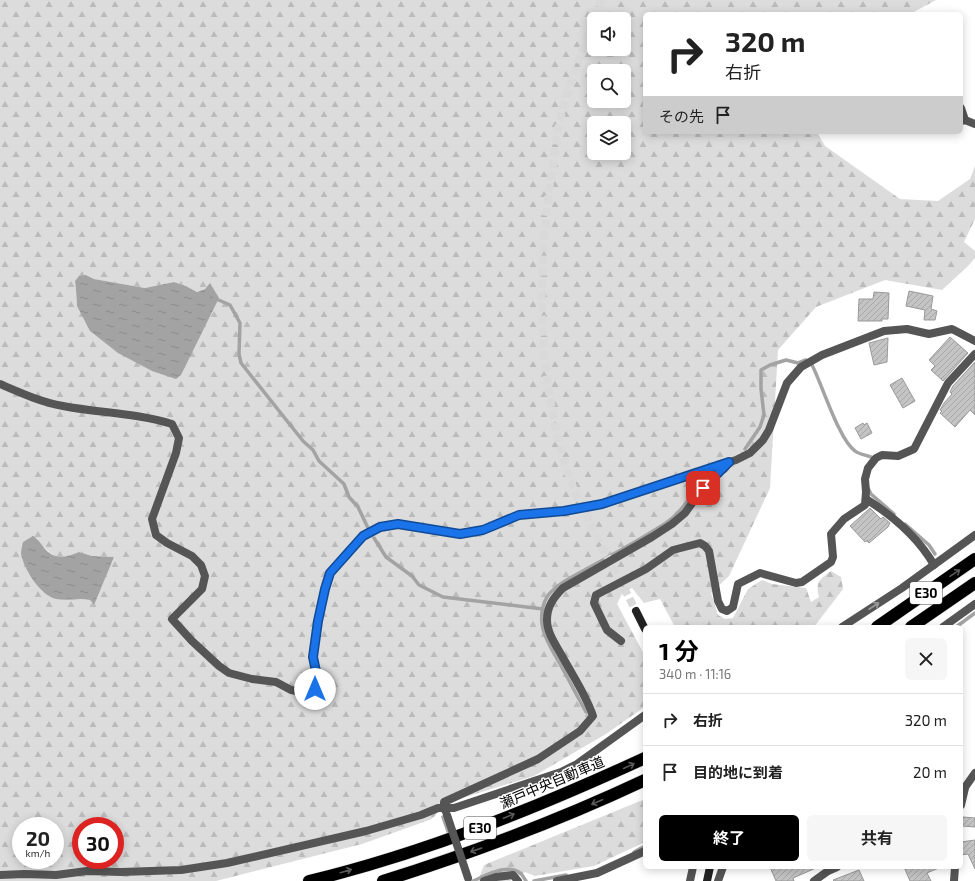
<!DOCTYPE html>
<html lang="ja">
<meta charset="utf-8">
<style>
body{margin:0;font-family:"Exo 2","Noto Sans JP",sans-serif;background:#f6f6f6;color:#222;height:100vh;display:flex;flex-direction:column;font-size:15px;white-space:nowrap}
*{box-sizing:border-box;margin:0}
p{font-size:13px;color:#767676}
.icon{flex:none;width:22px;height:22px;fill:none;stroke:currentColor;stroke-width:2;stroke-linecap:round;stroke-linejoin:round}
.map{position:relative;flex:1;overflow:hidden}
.drawer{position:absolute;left:643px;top:625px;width:320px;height:244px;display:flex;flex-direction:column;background:#fff;border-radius:6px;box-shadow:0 2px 10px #0003}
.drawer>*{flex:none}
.hud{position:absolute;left:643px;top:12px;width:320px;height:122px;border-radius:6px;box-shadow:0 2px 10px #0003;background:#fff;color:#222;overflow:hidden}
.buttons{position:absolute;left:587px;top:12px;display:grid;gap:8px}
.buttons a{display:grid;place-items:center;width:44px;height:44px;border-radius:6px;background:#fff;box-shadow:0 2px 10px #0003;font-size:20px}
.speed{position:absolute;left:12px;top:817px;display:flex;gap:8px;font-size:20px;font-weight:700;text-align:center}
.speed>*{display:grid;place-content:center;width:52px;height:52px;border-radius:50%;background:#fff;box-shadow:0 2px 10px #0003;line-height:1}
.speed small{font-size:10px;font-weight:400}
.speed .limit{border:6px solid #d22;background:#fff;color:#111}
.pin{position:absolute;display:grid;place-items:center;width:34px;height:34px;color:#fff;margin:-17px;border-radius:8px;box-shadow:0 2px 6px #0006}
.me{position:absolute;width:44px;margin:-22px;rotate:0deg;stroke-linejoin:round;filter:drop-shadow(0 0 3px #0008)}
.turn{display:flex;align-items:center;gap:14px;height:84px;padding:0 16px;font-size:18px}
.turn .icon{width:52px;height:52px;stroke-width:2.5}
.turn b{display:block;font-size:28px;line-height:34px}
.then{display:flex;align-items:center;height:38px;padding:0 16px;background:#0003;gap:8px;font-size:15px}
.round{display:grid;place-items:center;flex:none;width:42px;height:42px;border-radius:6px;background:#f6f6f6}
.headline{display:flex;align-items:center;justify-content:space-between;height:68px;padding:0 16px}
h1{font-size:24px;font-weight:700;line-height:30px;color:#000}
.action{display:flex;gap:8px;margin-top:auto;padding:8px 16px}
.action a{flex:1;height:46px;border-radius:6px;background:#000;color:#fff;font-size:16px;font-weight:700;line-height:46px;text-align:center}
.action a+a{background:#f6f6f6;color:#222}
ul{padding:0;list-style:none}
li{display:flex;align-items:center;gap:12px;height:52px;padding:0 16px;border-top:1px solid #e0e0e0}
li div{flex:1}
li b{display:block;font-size:15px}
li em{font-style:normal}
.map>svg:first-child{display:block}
</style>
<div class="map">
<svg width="975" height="881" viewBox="0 0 975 881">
<defs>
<pattern id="forest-firs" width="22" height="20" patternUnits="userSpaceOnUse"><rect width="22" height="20" fill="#dcdcdc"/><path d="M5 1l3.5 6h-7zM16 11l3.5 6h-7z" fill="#bbb"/></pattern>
<pattern id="water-ripples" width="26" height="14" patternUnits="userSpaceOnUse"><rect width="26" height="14" fill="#a3a3a3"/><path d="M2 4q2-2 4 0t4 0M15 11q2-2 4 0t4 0" fill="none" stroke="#8b8b8b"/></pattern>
<pattern id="building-hatch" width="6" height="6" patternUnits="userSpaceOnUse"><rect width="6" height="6" fill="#c4c4c4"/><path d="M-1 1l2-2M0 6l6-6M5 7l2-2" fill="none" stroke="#a7a7a7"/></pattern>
</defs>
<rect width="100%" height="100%" fill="#fff"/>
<g fill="url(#forest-firs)" fill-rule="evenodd">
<path d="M 0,0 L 936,0 L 910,14 L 645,14 L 645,132 L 817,132 L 825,146 L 900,199 L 938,201 L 970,179 L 975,166 L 975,219 L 964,242 L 975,251 L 975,258 L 968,266 L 942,290 L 885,280 L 816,307 L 778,350 L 770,488 L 729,576 L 711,593 L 718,615 L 725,619 L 733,618 L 748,589 L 762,580 L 772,584 L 806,588 L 811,602 L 819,597 C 815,582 820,579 831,571 L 841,577 L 843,589 L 814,627 L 675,627 L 660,599 L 644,603 L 632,588 L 622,594 L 617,604 L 645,656 L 645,709 L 643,708 L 606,734 L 534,776 L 446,803 L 432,819 L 362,844 L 216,881 L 0,881 ZM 594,19 L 624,19 L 624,49 L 594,49 ZM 594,71 L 624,71 L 624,101 L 594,101 ZM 594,123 L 624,123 L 624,153 L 594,153 ZM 86,275 L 94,279 L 145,288 L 174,282 L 186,286 L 197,292 L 205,289 L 210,283 L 152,371 L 77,306 L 76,290 L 75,282 ZM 37,539 C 51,556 58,562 79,552 L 92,556 L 114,557 L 93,604 L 90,600 L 70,599 L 23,561 L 21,553 L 23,542 ZM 21,826 L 55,826 L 55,860 L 21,860 ZM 81,826 L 115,826 L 115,860 L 81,860 Z"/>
<path d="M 645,799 L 645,842 L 594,866 L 535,876 L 525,872 L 510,881 L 478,881 L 484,865 Z"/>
</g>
<g fill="url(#water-ripples)">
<path d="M 86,275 L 94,279 L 145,288 L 174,282 L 186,286 L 197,292 L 205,289 L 210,283 L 219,298 L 181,375 L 176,379 L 152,371 L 118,353 L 90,331 L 77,306 L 76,290 L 75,281 L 79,276 Z"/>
<path d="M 33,536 C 39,540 42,545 46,550 C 56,560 68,557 79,552 L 92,556 L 114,557 L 94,605 L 90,600 C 79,598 67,601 56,599 C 40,595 24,569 21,554 C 21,550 22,546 23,542 Z"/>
</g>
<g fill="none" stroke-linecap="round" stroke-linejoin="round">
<g stroke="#a3a3a3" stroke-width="3.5">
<path d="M 214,298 L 230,305 L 240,323 L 239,354 L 241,363 L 303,441 L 313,450 L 319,461 L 344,484 L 349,497 L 358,507 L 368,528"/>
<path d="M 812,365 C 822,384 839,440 855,451 C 860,455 868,455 873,458"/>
<path d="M 745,449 L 760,427 L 764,415 L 761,389 L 761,370 L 770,365 L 786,360 L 798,363 L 806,360"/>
<path d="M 868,488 L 871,494 L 894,514"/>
<path d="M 905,524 L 929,545 L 935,554"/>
<path d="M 374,538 L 386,557 L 412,576 L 419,585 L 443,597 L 543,609"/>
<path d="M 956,627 L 975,613"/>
<path d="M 586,712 C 577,696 569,680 560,664 C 554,653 546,641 543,629 C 540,618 542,603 549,594 C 560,582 576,575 590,567 C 616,553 641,539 666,523 C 687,509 695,484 715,470"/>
<path d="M 443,817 L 450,837"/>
<path d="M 634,852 L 645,846"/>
<path d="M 473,881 C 485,876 507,863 520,873 C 522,874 524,878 526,881"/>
<path d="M 534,881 L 566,875"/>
</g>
</g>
<g fill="url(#building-hatch)" stroke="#999">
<path d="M 909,291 L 933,296 L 931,309 L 937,311 L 935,320 L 924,320 L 925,310 L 906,306 Z"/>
<path d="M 874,292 L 889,293 L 888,319 L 882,319 L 882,321 L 858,321 L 859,299 L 873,299 Z"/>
<path d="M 950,337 L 968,353 L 943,381 L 931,370 L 935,366 L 929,360 Z"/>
<path d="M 888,338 L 887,362 L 874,365 L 869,343 Z"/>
<path d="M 975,362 L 975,415 L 970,410 L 955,427 L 940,413 L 942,411 L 940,410 L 944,403 L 952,394 L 950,392 L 953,386 Z"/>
<path d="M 902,378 L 915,401 L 903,408 L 890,385 Z"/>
<path d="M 863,423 L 864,425 L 867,423 L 872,433 L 861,439 L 855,428 Z"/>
<path d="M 870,508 L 881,519 L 883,517 L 890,523 L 888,527 L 869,543 L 867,541 L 868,540 L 865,542 L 850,526 Z"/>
<path d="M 963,817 L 975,818 L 975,827 L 962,826 Z"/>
<path d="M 975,840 L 975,869 L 968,854 L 961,855 L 961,842 Z"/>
<path d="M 770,867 L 818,867 L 793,878 L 794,881 L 776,881 Z"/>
<path d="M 904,867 L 941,867 L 927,873 L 931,881 L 910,881 Z"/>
<path d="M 859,870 L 864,881 L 834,881 L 833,880 Z"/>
</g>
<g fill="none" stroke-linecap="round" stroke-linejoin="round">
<path stroke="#d9d9d9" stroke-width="8" stroke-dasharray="8 4" stroke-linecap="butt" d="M 602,0 C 587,37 572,74 562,112 C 557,129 556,148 553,165 C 536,269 536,379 570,479 C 577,499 588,518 597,537 C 610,562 623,586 636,611"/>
<defs>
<g id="highway">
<path d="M 877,627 L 975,559"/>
<path d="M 911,627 L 975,583"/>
<path d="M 309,881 C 425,853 536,808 645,758"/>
<path d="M 383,881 C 472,853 560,820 645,780"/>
</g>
</defs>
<use href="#highway" stroke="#dbdbdb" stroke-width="13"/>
<g stroke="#555" stroke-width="8">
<path d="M 961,108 L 965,120"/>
<path d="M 961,121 L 965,120 L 975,124"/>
<path d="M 0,384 C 21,393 41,402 63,406 C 99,413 137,413 172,424 L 179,438 L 176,453 L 152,519 L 156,535 L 167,543 L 192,556 L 201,565 L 205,576 L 202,589 L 172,619 L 192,641 L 219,666 L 229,673 L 252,679 L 276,682 L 291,690 L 308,693 L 315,689 L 318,681 L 313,657 L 318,621 L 325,589 L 330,573 L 363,536 L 380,527 L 398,524 L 460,534 L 483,530 L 519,515 L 564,511 L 602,504 L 736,460 L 750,453 L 763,440 L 769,430 L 787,383 L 801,367 L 822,355 L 884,331 L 907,329 L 929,334 L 952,329 L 975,341"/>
<path d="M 866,499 C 893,516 918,537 934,565"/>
<path d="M 842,627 L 902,588 L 975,535"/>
<path d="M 943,627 L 975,604"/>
<path d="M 621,641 L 607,630 L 594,603 L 596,595 L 646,569 L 673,550 L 700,543 L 705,546 L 709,551 L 718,601 L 722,609 L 727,611 L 733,607 L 738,584 L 760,573 L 796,583 L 802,582 L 831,562 L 833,557 L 831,534 L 844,519 L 865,505 L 866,492 L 865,479 L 868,468 L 876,458 L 882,455 L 898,456 L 914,449 L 948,383 L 975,354"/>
<path d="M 961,793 L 975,773"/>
<path d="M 961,805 L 965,788"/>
<path d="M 446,812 L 444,808 L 444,802 L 538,759 L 580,731 L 593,716 C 586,695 573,676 562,656 C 556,645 547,633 547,620 C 547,606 554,597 563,588 L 652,537 L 672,524 L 685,513 L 703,488 L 711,478 L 724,469 L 729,463"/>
<path d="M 0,875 L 24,874 L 56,875 L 87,871 L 121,872 L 181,870 L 227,863 L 366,831 L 421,815 L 438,808 L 454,808 L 561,772 L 577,764 L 645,715"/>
<path d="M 484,881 L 496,877 L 513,875 L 518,881"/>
<path d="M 557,881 L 597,873 L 645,851"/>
<path d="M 690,881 L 693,867"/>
<path d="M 718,881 L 723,867"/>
<path d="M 814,881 L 828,871 L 837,867"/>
<path d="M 954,881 L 955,867"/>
</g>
<g stroke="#222" stroke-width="8">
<path d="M 636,611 L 645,629"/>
<path d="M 707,881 L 710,867"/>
</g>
<use href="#highway" stroke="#000" stroke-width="12"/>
<path stroke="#555" stroke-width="8" d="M 447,815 L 468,878"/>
</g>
<defs><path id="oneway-shaft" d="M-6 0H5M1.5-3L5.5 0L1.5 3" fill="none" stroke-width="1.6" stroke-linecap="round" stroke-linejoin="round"/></defs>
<g stroke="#595959">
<use href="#oneway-shaft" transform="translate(955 573) rotate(-34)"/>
<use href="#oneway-shaft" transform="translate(629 766) rotate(-25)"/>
<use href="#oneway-shaft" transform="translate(597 802) rotate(157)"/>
<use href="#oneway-shaft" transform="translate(509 816) rotate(-22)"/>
<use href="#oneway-shaft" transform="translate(476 850) rotate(161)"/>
<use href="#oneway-shaft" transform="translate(346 871) rotate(-16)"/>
</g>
<use stroke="#999" href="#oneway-shaft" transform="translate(874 606) rotate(-33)"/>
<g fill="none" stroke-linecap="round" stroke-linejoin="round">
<defs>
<path id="route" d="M 315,689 L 318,681 L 313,657 L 318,621 L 325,589 L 330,573 L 363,536 L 380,527 L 398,524 L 460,534 L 483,530 L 519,515 L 564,511 L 602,504 L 729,462 L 703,488"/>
</defs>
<use href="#route" stroke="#114b97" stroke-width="10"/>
<use href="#route" stroke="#1a73e8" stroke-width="7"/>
</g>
<g text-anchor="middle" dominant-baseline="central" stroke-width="3" stroke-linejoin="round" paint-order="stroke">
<g fill="#fff" stroke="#4c4c4c" stroke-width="1">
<rect x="910" y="582" width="32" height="22" rx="3"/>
<rect x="464" y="817" width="32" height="22" rx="3"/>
</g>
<g font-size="13" font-weight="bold" fill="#000">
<text x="926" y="593">E30</text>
<text x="480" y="828">E30</text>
</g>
<g font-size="14" fill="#000" stroke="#fff">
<text transform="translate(552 782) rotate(-23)">瀬戸中央自動車道</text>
</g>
</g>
</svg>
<div class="buttons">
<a><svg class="icon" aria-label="sound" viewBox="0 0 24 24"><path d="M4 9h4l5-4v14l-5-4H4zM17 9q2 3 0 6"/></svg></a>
<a><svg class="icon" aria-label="search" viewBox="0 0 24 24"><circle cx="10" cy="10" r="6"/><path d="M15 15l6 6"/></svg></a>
<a><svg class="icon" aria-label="layers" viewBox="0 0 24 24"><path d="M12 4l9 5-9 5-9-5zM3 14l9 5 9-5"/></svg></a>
</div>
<div class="speed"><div>20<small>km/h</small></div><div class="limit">30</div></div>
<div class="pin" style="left:703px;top:488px;background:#d93025"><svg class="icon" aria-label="arrive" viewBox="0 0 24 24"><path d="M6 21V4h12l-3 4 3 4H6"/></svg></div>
<svg class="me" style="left:315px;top:689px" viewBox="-20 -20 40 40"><circle r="19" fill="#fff"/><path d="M0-13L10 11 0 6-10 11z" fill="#1a73e8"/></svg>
<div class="hud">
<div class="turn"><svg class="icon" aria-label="right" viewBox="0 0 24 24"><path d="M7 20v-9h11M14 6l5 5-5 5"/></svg><div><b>320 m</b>右折</div></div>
<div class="then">その先<svg class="icon" aria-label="arrive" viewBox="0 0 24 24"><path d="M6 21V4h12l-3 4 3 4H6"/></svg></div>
</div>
<section class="drawer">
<div class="headline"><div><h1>1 分</h1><p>340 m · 11:16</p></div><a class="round"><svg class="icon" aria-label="close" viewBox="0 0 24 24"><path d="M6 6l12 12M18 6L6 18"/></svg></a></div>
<ul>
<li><svg class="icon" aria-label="right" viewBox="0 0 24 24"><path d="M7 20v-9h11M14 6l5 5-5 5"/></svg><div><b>右折</b></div><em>320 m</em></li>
<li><svg class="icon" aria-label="arrive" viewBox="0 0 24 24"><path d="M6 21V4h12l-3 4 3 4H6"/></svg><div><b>目的地に到着</b></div><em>20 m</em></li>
</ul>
<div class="action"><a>終了</a><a>共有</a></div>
</section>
</div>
